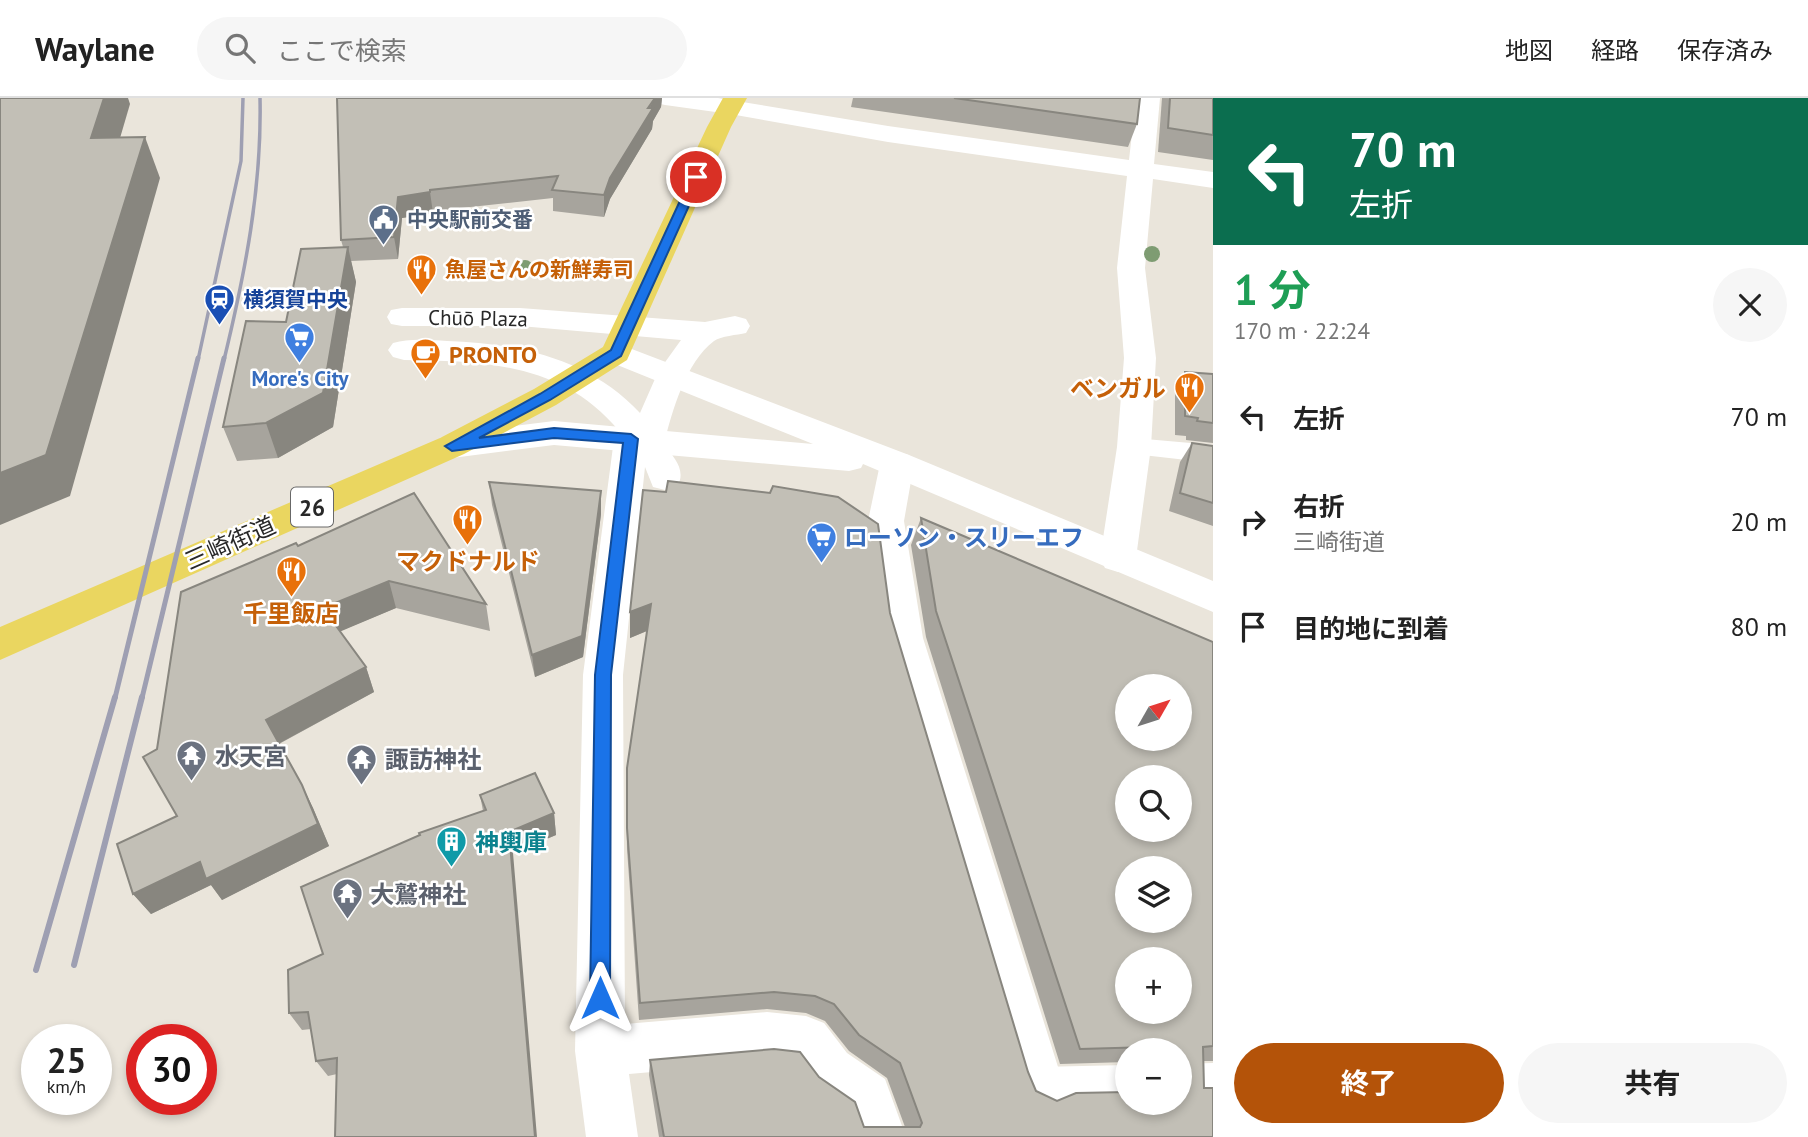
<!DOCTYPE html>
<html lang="ja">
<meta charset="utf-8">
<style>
body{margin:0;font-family:"PT Sans","Noto Sans JP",sans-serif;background:#f6f6f6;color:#222;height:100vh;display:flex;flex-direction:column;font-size:26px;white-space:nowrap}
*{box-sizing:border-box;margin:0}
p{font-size:23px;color:#767676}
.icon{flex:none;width:38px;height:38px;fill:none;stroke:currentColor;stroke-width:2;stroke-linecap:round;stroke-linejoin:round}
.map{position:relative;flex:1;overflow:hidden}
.sheet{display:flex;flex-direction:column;background:#fff;width:595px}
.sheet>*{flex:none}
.top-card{background:#0b6e4f;color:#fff;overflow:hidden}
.needle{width:46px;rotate:51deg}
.tools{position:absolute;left:1115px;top:576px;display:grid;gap:14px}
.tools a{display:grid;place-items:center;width:77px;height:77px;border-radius:50%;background:#fff;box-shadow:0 4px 10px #0003;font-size:35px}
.speed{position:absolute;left:21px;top:926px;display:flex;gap:14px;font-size:35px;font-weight:700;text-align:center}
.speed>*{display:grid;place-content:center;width:91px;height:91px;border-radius:50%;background:#fff;box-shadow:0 4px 10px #0003;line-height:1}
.speed small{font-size:18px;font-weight:400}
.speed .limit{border:10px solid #d22;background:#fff;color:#111}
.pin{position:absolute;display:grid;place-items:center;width:60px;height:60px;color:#fff;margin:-30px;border:4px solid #fff;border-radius:50%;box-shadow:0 2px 7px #0007}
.me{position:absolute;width:77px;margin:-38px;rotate:0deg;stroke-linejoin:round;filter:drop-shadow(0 0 5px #0008)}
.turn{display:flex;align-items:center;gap:24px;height:147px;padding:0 21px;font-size:32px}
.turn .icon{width:91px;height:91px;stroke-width:2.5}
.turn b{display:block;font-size:49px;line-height:60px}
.round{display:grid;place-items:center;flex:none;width:74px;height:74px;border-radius:37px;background:#f6f6f6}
.overview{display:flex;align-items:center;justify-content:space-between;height:119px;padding:0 21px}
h1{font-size:42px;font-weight:700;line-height:52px;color:#1e9e55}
.primary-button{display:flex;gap:14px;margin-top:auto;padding:14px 21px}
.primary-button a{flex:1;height:80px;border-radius:42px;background:#b45309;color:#fff;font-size:28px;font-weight:700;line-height:80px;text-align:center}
.primary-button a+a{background:#f6f6f6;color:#222}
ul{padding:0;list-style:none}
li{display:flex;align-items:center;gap:21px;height:105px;padding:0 21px}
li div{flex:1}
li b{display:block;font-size:26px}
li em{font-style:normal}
header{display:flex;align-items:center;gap:42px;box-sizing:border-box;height:98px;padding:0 35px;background:#fff;border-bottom:2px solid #e0e0e0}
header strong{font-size:33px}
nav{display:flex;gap:38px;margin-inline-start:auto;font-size:24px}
.search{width:490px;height:63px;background:#f6f6f6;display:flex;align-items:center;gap:18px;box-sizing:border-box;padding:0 24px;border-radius:38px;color:#767676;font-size:26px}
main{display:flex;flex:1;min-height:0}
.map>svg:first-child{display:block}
</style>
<header>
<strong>Waylane</strong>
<div class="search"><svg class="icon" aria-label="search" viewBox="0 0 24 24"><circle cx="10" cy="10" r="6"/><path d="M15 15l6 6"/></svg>ここで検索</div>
<nav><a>地図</a><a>経路</a><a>保存済み</a></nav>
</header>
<main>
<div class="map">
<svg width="1213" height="1039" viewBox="0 0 1213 1039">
<rect width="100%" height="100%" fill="#eae5db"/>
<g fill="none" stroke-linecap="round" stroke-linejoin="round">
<g fill="#fff" fill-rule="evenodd">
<path d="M 1134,340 L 1213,347 L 1213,365 L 1125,355 L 1122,349 L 1125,343 Z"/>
<path d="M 1213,965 L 1213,1003 L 1180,1002 L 1180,966 Z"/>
<path d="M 1127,967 L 1127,1005 L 1038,1007 L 1025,1001 L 1019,988 L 1025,975 L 1038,969 Z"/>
</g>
<g fill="#fff" fill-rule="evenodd">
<path d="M 1136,0 L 1160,0 L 1154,66 L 1213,74 L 1213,90 L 1153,81 L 1145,170 L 1156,260 L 1151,349 L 1136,460 L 1131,470 L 1118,474 L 1105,470 L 1100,460 L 1117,349 L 1124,260 L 1117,170 L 1127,78 L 888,44 L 730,16 L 721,14 L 718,9 L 721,4 L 730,2 L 888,28 L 1129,62 Z"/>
<path d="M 402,210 L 520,210 L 705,224 L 735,218 L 746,221 L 750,228 L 746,235 C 737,237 721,238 714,243 C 686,264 672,313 664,346 C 674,360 687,372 677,389 L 665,392 L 653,389 L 645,369 L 623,577 L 625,926 L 767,914 L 806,918 L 824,925 L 847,955 L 885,981 L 906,1039 L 854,1039 L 846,1016 L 811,991 L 793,967 L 767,964 L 629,976 L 638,1039 L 586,1039 L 575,953 L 583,577 L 614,341 L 619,333 C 563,265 485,263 404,262 L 393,259 L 388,252 L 393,245 C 410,240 429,242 447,243 C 517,245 590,261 640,315 L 658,274 L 681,242 L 520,228 L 402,228 L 391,226 L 387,219 L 391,212 Z"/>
<path d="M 897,354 L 909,357 L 914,366 L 904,423 L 923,540 L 1064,988 L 1056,1006 L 1038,1014 L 1020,1006 L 1012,988 L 883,540 L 868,423 L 880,366 L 885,357 Z"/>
</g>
<g fill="#fff" fill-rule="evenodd">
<path d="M 653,0 L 718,0 L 739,4 L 742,9 L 739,14 L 730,16 L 665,7 L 656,5 Z"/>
<path d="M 616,245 L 909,357 L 1213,483 L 1213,514 L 863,366 L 861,370 L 849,373 L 554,347 L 452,360 L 440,356 L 435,348 L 440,340 L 452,336 L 554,323 L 813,346 L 605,262 L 600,255 L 605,248 Z"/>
</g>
<path fill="#ead660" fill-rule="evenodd" d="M 723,0 L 747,0 L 731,29 L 627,262 L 556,307 L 464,356 L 0,562 L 0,529 L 440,340 L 534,291 L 603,249 L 707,29 Z"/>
<g stroke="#9e9fb2" stroke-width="3.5">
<path d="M 198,262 L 241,63 L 243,0"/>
<path d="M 224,262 C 245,175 262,90 260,0"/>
</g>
<g stroke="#9e9fb2" stroke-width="5">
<path d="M 115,600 L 198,260"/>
<path d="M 142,600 L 224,260"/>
</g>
<g stroke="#9e9fb2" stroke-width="6">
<path d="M 74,867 L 142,599"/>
<path d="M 36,872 L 115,599"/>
</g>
</g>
<g fill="#7e9c72">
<circle cx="1152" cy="156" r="8"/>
<circle cx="525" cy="170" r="8"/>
</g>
<g fill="#a7a49d">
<path d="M 337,0 L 662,0 L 661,9 L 653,23 L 652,31 L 610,101 L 604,119 L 553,113 L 553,100 L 433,113 L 433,115 L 402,120 L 398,161 L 351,163 L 356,184 L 333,329 L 278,360 L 237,363 L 223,329 L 286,224 L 343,149 L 341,142 Z"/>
<path d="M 853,0 L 1140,0 L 1137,26 L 1128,49 L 851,9 Z"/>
<path d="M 1162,0 L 1213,0 L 1213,62 L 1158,54 Z"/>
<path d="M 1185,274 L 1213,276 L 1213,345 L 1186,342 L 1186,338 L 1175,337 L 1175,293 Z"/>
<path d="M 1192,345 L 1213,348 L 1213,428 L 1169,413 L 1180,364 Z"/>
<path d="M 489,384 L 601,416 L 583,559 L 535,579 L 492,407 Z"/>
<path d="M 921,420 L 1213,544 L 1213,963 L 1204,963 L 1204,990 L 1213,1039 L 659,1039 L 649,977 L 650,962 L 819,979 L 864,1029 L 905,1029 L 887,980 L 849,953 L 825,923 L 806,915 L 767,911 L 639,922 L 627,751 L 626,693 L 627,670 L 647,533 L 630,540 L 630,514 L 890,515 L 1028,974 L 1036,993 L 1057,1003 L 1180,1004 L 1180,952 L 1127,952 L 1127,964 L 1060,966 L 926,539 L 911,447 Z"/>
<path d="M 298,448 L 486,506 L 490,533 L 396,510 L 340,533 L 366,569 L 374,594 L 279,646 L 313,710 L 329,748 L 222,802 L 211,787 L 151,816 L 133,796 L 177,718 L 157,651 Z"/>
<path d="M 480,697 L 554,715 L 556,737 L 513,755 L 337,976 L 328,978 L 316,963 L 311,931 L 302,932 L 289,915 L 323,856 L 483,713 Z"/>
</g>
<g fill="#88867f">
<path d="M 104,0 L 128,0 L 130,6 L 108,81 L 91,40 Z"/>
<path d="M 655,0 L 662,0 L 661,9 L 653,23 L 652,31 L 610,101 L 604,119 L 604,97 L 610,80 Z"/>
<path d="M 145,39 L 160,80 L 70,398 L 0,427 L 0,375 Z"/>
<path d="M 430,94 L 433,115 L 402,120 L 398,161 L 394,139 L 398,99 Z"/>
<path d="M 348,149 L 356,184 L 333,329 L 278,360 L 266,325 Z"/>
<path d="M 601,393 L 601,416 L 583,559 L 535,579 L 532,557 Z"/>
<path d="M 389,483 L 396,510 L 332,537 L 323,510 Z"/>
<path d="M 651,506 L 649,532 L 630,540 L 630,514 Z"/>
<path d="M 366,569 L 374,594 L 278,646 L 266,622 Z"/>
<path d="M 302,687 L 313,710 L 329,748 L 222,802 L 211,787 L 151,816 L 133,796 L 200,764 Z"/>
<path d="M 554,715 L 556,737 L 513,755 L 537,1039 L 535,1039 L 509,734 Z"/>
</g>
<g fill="#c2bfb6" stroke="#88867f" stroke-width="2" fill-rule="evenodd">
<path d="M 0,0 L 104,0 L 91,40 L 145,39 L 46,357 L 0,375 Z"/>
<path d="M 337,0 L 655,0 L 648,10 L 653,10 L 610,80 L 604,97 L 552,92 L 558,78 L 430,92 L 430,94 L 398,99 L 394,139 L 341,142 Z"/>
<path d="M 954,0 L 1140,0 L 1137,26 Z"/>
<path d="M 1170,0 L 1213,0 L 1213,37 L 1168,30 Z"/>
<path d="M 348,149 L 323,295 L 266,325 L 223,329 L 246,223 L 286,224 L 301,151 Z"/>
<path d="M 1185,274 L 1213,276 L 1213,325 L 1197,323 L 1198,320 L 1185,318 Z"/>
<path d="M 1192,345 L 1213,348 L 1213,405 L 1180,395 Z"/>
<path d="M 668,383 L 770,395 L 773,388 L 838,399 L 878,426 L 890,515 L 1028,974 L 1036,993 L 1057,1003 L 1076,995 L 1127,994 L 1127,1004 L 1180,1004 L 1180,952 L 1153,952 L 1150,949 L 1080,951 L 936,513 L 921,420 L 1213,544 L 1213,948 L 1203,949 L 1204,990 L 1213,990 L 1213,1039 L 664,1039 L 650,962 L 774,951 L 800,954 L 819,979 L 855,1004 L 864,1029 L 920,1029 L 922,1025 L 900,965 L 859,937 L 834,906 L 815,898 L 774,894 L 640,905 L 627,730 L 627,670 L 651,506 L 630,514 L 643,392 L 666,394 ZM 1127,588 L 1180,588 L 1180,640 L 1127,640 ZM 1127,679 L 1180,679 L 1180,732 L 1127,732 ZM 1127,770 L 1180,770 L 1180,822 L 1127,822 ZM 1127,861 L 1180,861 L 1180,914 L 1127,914 Z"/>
<path d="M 489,384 L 601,393 L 582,538 L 532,557 Z"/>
<path d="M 414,395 L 486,506 L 389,483 L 323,510 L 366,569 L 266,622 L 302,687 L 318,726 L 206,781 L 200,764 L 133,796 L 117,746 L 177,718 L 143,659 L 157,651 L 181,494 L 296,445 L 298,448 Z"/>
<path d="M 535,675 L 554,715 L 509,734 L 535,1039 L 335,1039 L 337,960 L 316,963 L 308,914 L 289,915 L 288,872 L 323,856 L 301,789 L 420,737 L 419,735 L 486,712 L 480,697 Z"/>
</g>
<path fill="#1a73e8" stroke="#114b97" stroke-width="2" d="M 696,76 L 702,79 L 621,258 L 550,302 L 479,340 L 554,330 L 631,336 L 638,341 L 611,577 L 610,900 L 607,907 L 600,910 L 593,907 L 590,900 L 595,577 L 623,345 L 554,340 L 452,353 L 445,348 L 540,296 L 611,252 L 691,79 Z"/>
<defs>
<symbol id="civic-pin" viewBox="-11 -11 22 30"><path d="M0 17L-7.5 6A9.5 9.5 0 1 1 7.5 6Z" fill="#5c6f8a" stroke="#fff"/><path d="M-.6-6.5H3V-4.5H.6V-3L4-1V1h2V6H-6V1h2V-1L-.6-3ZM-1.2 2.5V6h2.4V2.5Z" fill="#fff"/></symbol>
<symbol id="restaurant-pin" viewBox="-11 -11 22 30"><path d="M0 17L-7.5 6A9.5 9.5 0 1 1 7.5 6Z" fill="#e8710a" stroke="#fff"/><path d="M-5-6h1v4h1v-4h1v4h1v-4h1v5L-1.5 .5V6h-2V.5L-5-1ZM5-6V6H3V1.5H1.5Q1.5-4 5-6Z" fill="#fff"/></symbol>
<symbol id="station-pin" viewBox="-11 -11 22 30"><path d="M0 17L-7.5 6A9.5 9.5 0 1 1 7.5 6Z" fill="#1a4fb4" stroke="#fff"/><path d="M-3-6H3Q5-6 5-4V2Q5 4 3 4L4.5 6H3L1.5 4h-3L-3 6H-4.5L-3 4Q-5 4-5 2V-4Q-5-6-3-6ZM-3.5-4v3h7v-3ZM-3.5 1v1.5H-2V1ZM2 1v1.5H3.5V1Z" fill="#fff"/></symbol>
<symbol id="supermarket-pin" viewBox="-11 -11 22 30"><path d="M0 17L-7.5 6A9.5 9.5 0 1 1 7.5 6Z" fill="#3f7fe0" stroke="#fff"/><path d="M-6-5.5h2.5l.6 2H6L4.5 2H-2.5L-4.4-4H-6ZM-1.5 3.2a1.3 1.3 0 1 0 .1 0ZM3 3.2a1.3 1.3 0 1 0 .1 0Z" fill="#fff"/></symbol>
<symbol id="cafe-pin" viewBox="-11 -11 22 30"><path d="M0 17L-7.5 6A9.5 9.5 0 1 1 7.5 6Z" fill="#e8710a" stroke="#fff"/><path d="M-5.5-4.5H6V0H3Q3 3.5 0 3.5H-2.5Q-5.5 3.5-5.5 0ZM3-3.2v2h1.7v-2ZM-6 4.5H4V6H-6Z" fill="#fff"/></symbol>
<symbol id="temple-pin" viewBox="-11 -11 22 30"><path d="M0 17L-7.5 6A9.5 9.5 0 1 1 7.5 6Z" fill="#6b7280" stroke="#fff"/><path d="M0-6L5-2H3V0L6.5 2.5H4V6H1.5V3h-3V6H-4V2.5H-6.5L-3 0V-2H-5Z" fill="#fff"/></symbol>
<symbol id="building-pin" viewBox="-11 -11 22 30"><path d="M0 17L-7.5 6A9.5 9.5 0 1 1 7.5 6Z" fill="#0f9aa8" stroke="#fff"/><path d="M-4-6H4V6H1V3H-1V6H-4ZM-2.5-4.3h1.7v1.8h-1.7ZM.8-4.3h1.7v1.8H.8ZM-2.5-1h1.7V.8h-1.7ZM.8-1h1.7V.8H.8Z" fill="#fff"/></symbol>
</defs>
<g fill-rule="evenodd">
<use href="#civic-pin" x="366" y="104" width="35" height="47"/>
<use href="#restaurant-pin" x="404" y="154" width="35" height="47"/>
<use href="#station-pin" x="202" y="184" width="35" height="47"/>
<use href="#supermarket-pin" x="282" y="222" width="35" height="47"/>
<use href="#cafe-pin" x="408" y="238" width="35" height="47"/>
<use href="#restaurant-pin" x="1172" y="272" width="35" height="47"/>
<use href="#restaurant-pin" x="450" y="404" width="35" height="47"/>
<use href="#supermarket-pin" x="804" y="422" width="35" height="47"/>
<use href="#restaurant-pin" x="274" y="456" width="35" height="47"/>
<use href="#temple-pin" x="174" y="640" width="35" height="47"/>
<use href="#temple-pin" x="344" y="644" width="35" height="47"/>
<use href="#building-pin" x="434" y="726" width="35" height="47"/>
<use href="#temple-pin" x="330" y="778" width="35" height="47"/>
</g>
<g text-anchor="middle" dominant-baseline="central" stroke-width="5" stroke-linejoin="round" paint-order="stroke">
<g font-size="21" font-weight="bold" fill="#4e5e75" stroke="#fff" text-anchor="start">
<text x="407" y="121">中央駅前交番</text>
</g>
<g font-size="21" font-weight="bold" fill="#c56008" stroke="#fff" text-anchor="start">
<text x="445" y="171">魚屋さんの新鮮寿司</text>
</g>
<g font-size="21" font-weight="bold" fill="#164399" stroke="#fff" text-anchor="start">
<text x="243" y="201">横須賀中央</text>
</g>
<g font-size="21" fill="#282828" stroke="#fff">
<text transform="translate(478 220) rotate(1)">Chūō Plaza</text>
</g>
<g font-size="21" font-weight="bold" fill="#366cbe" stroke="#fff">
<text x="300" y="280">More's City</text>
</g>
<rect fill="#fff" stroke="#686868" stroke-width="2" x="291" y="389.5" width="42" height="39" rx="5"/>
<g font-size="23" font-weight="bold" fill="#282828">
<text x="312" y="409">26</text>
</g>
<g font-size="24" font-weight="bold" fill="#c56008" stroke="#fff">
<text x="449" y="256" text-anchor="start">PRONTO</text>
<text x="1166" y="290" text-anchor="end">ベンガル</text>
<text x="468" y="463">マクドナルド</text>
<text x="291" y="515">千里飯店</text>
</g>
<g font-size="24" font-weight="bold" fill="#366cbe" stroke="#fff" text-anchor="start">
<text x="844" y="439">ローソン・スリーエフ</text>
</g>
<g font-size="24" fill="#282828" stroke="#fff">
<text transform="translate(230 445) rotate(-24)">三崎街道</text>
</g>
<g font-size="24" font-weight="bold" fill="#5b616d" stroke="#fff" text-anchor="start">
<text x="215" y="658">水天宮</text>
<text x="385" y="661">諏訪神社</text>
<text x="370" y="796">大鷲神社</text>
</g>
<g font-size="24" font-weight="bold" fill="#0d838f" stroke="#fff" text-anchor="start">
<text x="475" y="744">神輿庫</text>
</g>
</g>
</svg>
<div class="tools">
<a><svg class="needle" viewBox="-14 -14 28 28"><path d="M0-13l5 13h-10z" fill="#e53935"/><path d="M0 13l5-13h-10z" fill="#767676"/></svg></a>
<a><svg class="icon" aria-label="search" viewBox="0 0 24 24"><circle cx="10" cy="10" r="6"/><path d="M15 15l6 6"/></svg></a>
<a><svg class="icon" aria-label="layers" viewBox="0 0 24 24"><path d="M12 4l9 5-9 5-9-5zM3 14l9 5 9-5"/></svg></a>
<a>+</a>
<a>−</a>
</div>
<div class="speed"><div>25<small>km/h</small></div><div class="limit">30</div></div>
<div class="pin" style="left:696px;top:79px;background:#d93025"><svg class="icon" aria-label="arrive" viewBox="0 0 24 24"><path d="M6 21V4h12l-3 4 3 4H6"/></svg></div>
<svg class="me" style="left:600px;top:900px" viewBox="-20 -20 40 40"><path d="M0-17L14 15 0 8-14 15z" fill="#1a73e8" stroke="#fff" stroke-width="4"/></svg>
</div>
<section class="sheet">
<div class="top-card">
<div class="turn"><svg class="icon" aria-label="left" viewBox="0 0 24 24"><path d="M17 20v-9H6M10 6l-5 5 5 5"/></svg><div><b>70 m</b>左折</div></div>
</div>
<div class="overview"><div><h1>1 分</h1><p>170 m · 22:24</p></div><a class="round"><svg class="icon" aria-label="close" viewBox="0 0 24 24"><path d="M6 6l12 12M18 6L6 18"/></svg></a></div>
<ul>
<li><svg class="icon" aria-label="left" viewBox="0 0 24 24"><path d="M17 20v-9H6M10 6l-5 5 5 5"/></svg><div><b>左折</b></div><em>70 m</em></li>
<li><svg class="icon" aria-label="right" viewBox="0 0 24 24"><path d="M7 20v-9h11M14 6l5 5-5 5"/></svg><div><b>右折</b><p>三崎街道</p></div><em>20 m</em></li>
<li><svg class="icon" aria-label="arrive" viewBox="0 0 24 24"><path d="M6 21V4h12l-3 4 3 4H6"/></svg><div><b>目的地に到着</b></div><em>80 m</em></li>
</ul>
<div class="primary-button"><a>終了</a><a>共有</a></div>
</section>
</main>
